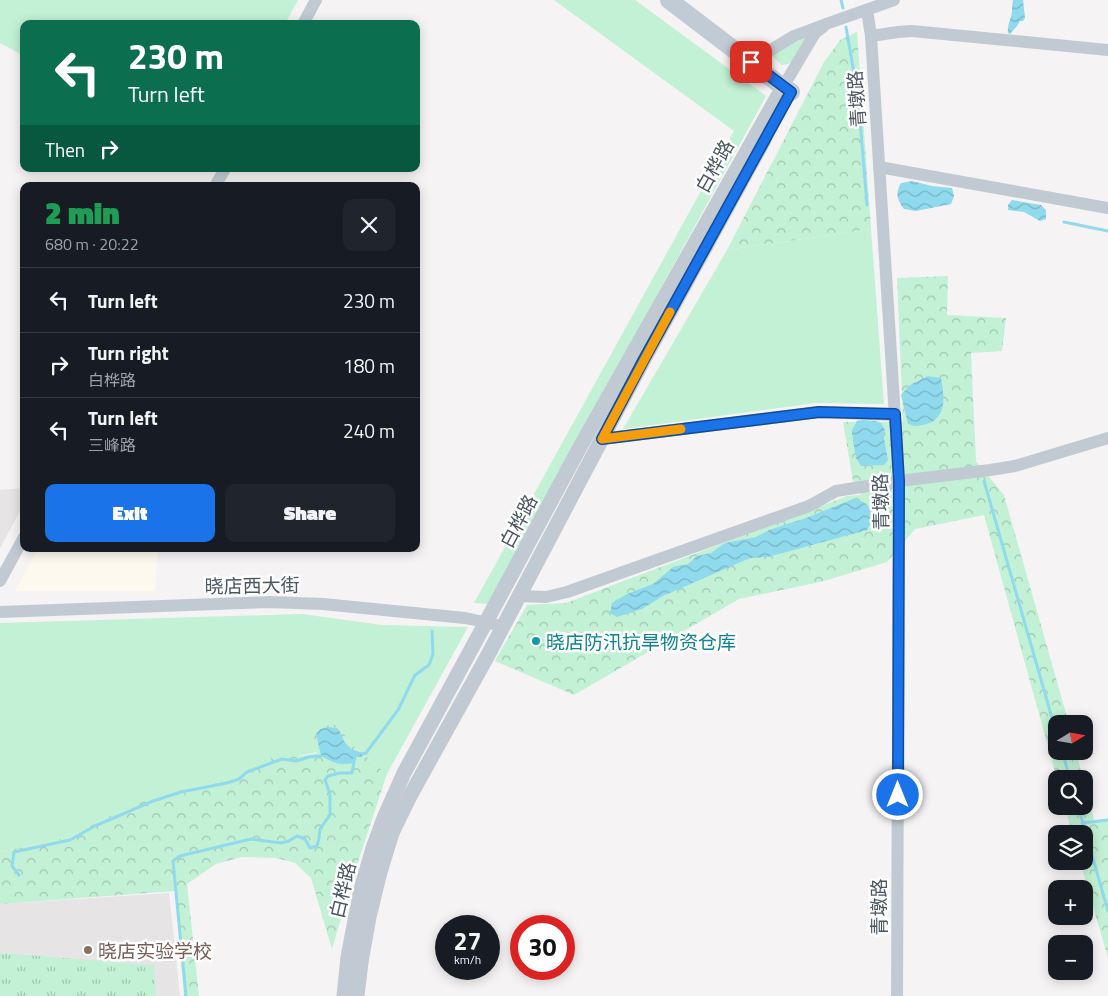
<!DOCTYPE html>
<meta charset="utf-8">
<style>
body{margin:0;font-family:"Titillium Web","Noto Sans SC",sans-serif;background:#20242c;color:#f1f3f6;height:100vh;display:flex;flex-direction:column;font-size:19px;white-space:nowrap}
*{box-sizing:border-box;margin:0}
p{font-size:16px;color:#9ea1a6}
.icon{flex:none;width:28px;height:28px;fill:none;stroke:currentColor;stroke-width:2;stroke-linecap:round;stroke-linejoin:round}
.map{position:relative;flex:1;overflow:hidden}
.details{position:absolute;left:20px;top:182px;width:400px;height:370px;display:flex;flex-direction:column;background:#171b24;border-radius:10px;box-shadow:0 2px 12px #0003}
.details>*{flex:none}
.hud{position:absolute;left:20px;top:20px;width:400px;height:152px;border-radius:10px;box-shadow:0 2px 12px #0003;background:#0b6e4f;color:#fff;overflow:hidden}
.needle{width:32px;rotate:79deg}
.fabs{position:absolute;left:1048px;top:715px;display:grid;gap:10px}
.fabs a{display:grid;place-items:center;width:45px;height:45px;border-radius:10px;background:#171b24;box-shadow:0 2px 12px #0003;font-size:25px}
.speed{position:absolute;left:435px;top:915px;display:flex;gap:10px;font-size:25px;font-weight:700;text-align:center}
.speed>*{display:grid;place-content:center;width:65px;height:65px;border-radius:50%;background:#171b24;box-shadow:0 2px 12px #0003;line-height:1}
.speed small{font-size:12px;font-weight:400}
.speed .limit{border:8px solid #d22;background:#fff;color:#111}
.pin{position:absolute;display:grid;place-items:center;width:42px;height:42px;color:#fff;margin:-21px;border-radius:10px;box-shadow:0 2px 8px #0006}
.me{position:absolute;width:55px;margin:-28px;rotate:0deg;stroke-linejoin:round;filter:drop-shadow(0 0 4px #0008)}
.turn{display:flex;align-items:center;gap:18px;height:105px;padding:0 25px;font-size:22px}
.turn .icon{width:65px;height:65px;stroke-width:2.5}
.turn b{display:block;font-size:35px;line-height:42px}
.then{display:flex;align-items:center;height:48px;padding:0 25px;background:#0003;gap:10px;font-size:19px}
.round{display:grid;place-items:center;flex:none;width:52px;height:52px;border-radius:10px;background:#20242c}
.overview{display:flex;align-items:center;justify-content:space-between;height:85px;padding:0 25px}
h1{font-size:30px;font-weight:800;line-height:38px;color:#1e9e55}
.action{display:flex;gap:10px;margin-top:auto;padding:10px 25px}
.action a{flex:1;height:58px;border-radius:10px;background:#1a73e8;color:#fff;font-size:20px;font-weight:800;line-height:58px;text-align:center}
.action a+a{background:#20242c;color:#f1f3f6}
ul{padding:0;list-style:none}
li{display:flex;align-items:center;gap:15px;height:65px;padding:0 25px;border-top:1px solid #363941}
li div{flex:1}
li b{display:block;font-size:19px}
li em{font-style:normal}
.map>svg:first-child{display:block}
</style>
<div class="map">
<svg width="1108" height="996" viewBox="0 0 1108 996">
<defs>
<pattern id="forest-crowns" width="20" height="18" patternUnits="userSpaceOnUse" patternTransform="scale(1.25)"><rect width="20" height="18" fill="#c3f1d5"/><path d="M2 6a3 3 0 1 1 6 0M12 15a3 3 0 1 1 6 0" fill="none" stroke="#a0c6b0"/></pattern>
<pattern id="park-tufts" width="24" height="20" patternUnits="userSpaceOnUse" patternTransform="scale(1.25)"><rect width="24" height="20" fill="#c3f1d5"/><path d="M3 7l-1-3M5 7V3M7 7l1-3M15 17l-1-3M17 17v-4M19 17l1-3" fill="none" stroke="#a0c6b0"/></pattern>
<pattern id="water-waves" width="16" height="10" patternUnits="userSpaceOnUse" patternTransform="scale(1.25)"><rect width="16" height="10" fill="#90daee"/><path d="M0 5q4-4 8 0t8 0" fill="none" stroke="#78b4c4"/></pattern>
</defs>
<rect width="100%" height="100%" fill="#f5f3f3"/>
<path fill="#fdf9ef" d="M 38,549 L 158,549 L 155,591 L 15,591 Z"/>
<g fill="#e6e4e5">
<path d="M 24,488 L 24,504 L 0,548 L 0,490 Z"/>
<path d="M 169,893 L 180,996 L 0,996 L 0,904 Z"/>
</g>
<g fill="#c3f1d5">
<path d="M 0,0 L 298,0 L 285,24 L 24,24 L 24,56 L 0,43 Z"/>
<path d="M 554,0 L 635,0 L 766,96 L 488,604 L 474,603 L 734,131 Z"/>
<path d="M 808,36 L 792,61 L 788,64 L 782,65 L 772,56 L 773,54 Z"/>
<path d="M 871,229 L 884,404 L 816,403 L 623,429 L 727,250 Z"/>
<path d="M 302,614 L 382,625 L 468,627 L 387,774 L 350,743 L 340,727 L 317,752 L 293,757 L 245,769 L 234,778 L 209,785 L 105,818 L 70,837 L 0,852 L 0,623 Z"/>
</g>
<g fill="url(#forest-crowns)">
<path d="M 857,32 L 871,229 L 727,250 L 824,62 L 840,40 Z"/>
<path d="M 948,276 L 947,315 L 1006,318 L 1002,351 L 971,353 L 976,461 L 1004,495 L 1069,724 L 1056,724 L 1056,751 L 1076,751 L 1083,779 L 1057,779 L 984,515 L 915,529 L 887,562 L 824,581 L 739,599 L 574,695 L 495,661 L 527,605 L 566,603 L 847,496 L 861,495 L 853,481 L 843,422 L 903,422 L 897,278 Z"/>
<path d="M 335,725 L 340,727 L 350,743 L 387,774 L 354,874 L 332,949 L 311,878 L 295,863 L 276,858 L 242,857 L 216,864 L 187,884 L 199,996 L 184,996 L 175,891 L 0,904 L 0,852 L 70,837 L 105,818 L 145,800 L 175,790 L 209,785 L 234,778 L 245,769 L 277,756 L 301,756 L 317,753 L 313,735 L 315,728 L 322,726 Z"/>
<path d="M 1084,780 L 1094,820 L 1108,819 L 1108,958 L 1080,861 L 1084,861 L 1084,834 L 1072,834 L 1065,806 L 1084,806 Z"/>
</g>
<path fill="url(#park-tufts)" d="M 0,953 L 154,965 L 156,996 L 0,996 Z"/>
<g fill="url(#water-waves)">
<path d="M 1013,0 L 1023,0 L 1025,18 L 1023,21 L 1020,21 L 1017,26 L 1010,34 L 1008,33 C 1007,25 1011,19 1012,12 C 1012,8 1012,5 1013,0 Z"/>
<path d="M 912,181 L 932,186 L 952,188 L 954,196 L 951,204 L 916,211 L 904,209 C 897,200 895,193 901,183 Z"/>
<path d="M 1012,200 L 1041,205 L 1046,210 L 1046,219 L 1040,221 L 1024,212 L 1008,210 L 1008,205 Z"/>
<path d="M 928,376 L 941,378 C 944,395 948,417 927,424 C 918,426 916,427 908,424 L 901,395 L 910,385 Z"/>
<path d="M 863,420 L 875,421 L 881,423 L 885,430 L 884,438 L 888,460 L 884,465 L 861,466 L 856,458 L 853,441 L 852,430 L 857,421 Z"/>
<path d="M 853,499 C 869,502 869,506 873,520 L 867,530 L 768,557 L 750,558 L 663,596 L 642,609 L 617,617 L 610,613 L 612,603 L 627,594 L 653,584 L 673,567 L 688,564 L 697,556 L 711,553 L 725,543 L 756,537 L 769,530 L 806,518 Z"/>
<path d="M 328,727 L 337,728 C 340,731 341,734 343,739 C 348,749 356,752 366,753 L 361,757 L 355,756 L 353,763 C 339,766 334,763 321,756 L 316,734 L 320,729 Z"/>
</g>
<g fill="none" stroke-linecap="round" stroke-linejoin="round">
<g stroke="#90daee" stroke-width="3">
<path d="M 841,0 L 843,8"/>
<path d="M 846,27 L 858,96 L 867,205"/>
<path d="M 1064,222 L 1108,231"/>
<path d="M 984,481 L 1056,732"/>
<path d="M 1062,751 L 1070,779"/>
<path d="M 363,754 L 366,753 L 398,710 L 415,675 L 429,665 L 433,654 L 432,631"/>
<path d="M 1078,806 L 1108,911"/>
<path d="M 1082,823 L 1108,820"/>
<path d="M 19,875 L 12,866 L 14,852 L 70,840 L 95,826 L 153,801 L 181,792 L 227,783 L 239,779 L 247,772 L 282,759 L 296,761 L 309,757 L 321,756"/>
<path d="M 186,996 L 173,861 L 180,856 L 251,839 L 281,843 L 289,841 L 297,836 L 305,839 L 310,848 L 317,846 L 319,838 L 320,829 L 330,815 L 330,794 L 325,780 L 328,776 L 340,773 L 352,773 L 355,756 L 358,755"/>
</g>
<g stroke="#c1cad2" stroke-width="12">
<path d="M 867,10 L 871,36 L 899,481 L 897,996"/>
<path d="M 303,24 L 316,0"/>
<path d="M 871,36 L 898,32 L 912,31 L 1108,50"/>
<path d="M 751,62 L 794,36 L 826,24 L 894,0"/>
<path d="M 783,87 L 815,33 L 823,27"/>
<path d="M 879,167 L 1108,208"/>
<path d="M 215,186 L 225,169"/>
<path d="M 602,439 L 819,412 L 895,415"/>
<path d="M 0,581 L 24,537"/>
<path d="M 519,596 L 546,597 L 567,592 L 809,506 L 836,491 L 899,481 L 990,470 L 1015,466 L 1108,438"/>
<path d="M 0,612 L 269,602 L 323,604 L 465,618 L 503,626"/>
</g>
<g stroke="#c1cad2" stroke-width="15">
<path d="M 344,996 L 348,957 L 361,889 L 373,848 L 384,818 L 404,773 L 486,622 L 580,447 L 783,87"/>
<path d="M 357,996 L 361,962 L 369,917 L 380,872 L 392,833 L 410,796 L 488,655 L 643,361 L 764,140"/>
</g>
<path stroke="#c1cbd6" stroke-width="18" d="M 669,0 L 783,87 L 791,92"/>
</g>
<g fill="none" stroke-linecap="round" stroke-linejoin="round">
<defs>
<path id="route" d="M 751,62 L 791,92 L 643,361 L 602,439 L 819,412 L 895,414 L 899,481 L 898,795"/>
</defs>
<use href="#route" stroke="#114b97" stroke-width="12"/>
<use href="#route" stroke="#1a73e8" stroke-width="9"/>
<path stroke="#f59e0b" stroke-width="9" d="M 670,312 L 602,439 L 681,429"/>
</g>
<circle fill="#0f9aa8" stroke="#fff" stroke-width="2" cx="536" cy="641" r="5"/>
<circle fill="#8d6e63" stroke="#fff" stroke-width="2" cx="88" cy="950" r="5"/>
<g text-anchor="middle" dominant-baseline="central" stroke-width="5" stroke-linejoin="round" paint-order="stroke">
<g font-size="19" fill="#4a5661" stroke="#fff">
<text transform="translate(856 99) rotate(-94)">青墩路</text>
<text transform="translate(714 166) rotate(-61)">白桦路</text>
<text transform="translate(880 502) rotate(-91)">青墩路</text>
<text transform="translate(518 521) rotate(-62)">白桦路</text>
<text transform="translate(252 585) rotate(-1)">晓店西大街</text>
<text transform="translate(342 890) rotate(-77)">白桦路</text>
<text transform="translate(878 907) rotate(-90)">青墩路</text>
</g>
<g font-size="19" fill="#0d838f" stroke="#fff" text-anchor="start">
<text x="546" y="641">晓店防汛抗旱物资仓库</text>
</g>
<g font-size="19" fill="#785e54" stroke="#fff" text-anchor="start">
<text x="98" y="950">晓店实验学校</text>
</g>
</g>
</svg>
<div class="fabs">
<a><svg class="needle" viewBox="-14 -14 28 28"><path d="M0-13l5 13h-10z" fill="#e53935"/><path d="M0 13l5-13h-10z" fill="#9ea1a6"/></svg></a>
<a><svg class="icon" aria-label="search" viewBox="0 0 24 24"><circle cx="10" cy="10" r="6"/><path d="M15 15l6 6"/></svg></a>
<a><svg class="icon" aria-label="layers" viewBox="0 0 24 24"><path d="M12 4l9 5-9 5-9-5zM3 14l9 5 9-5"/></svg></a>
<a>+</a>
<a>−</a>
</div>
<div class="speed"><div>27<small>km/h</small></div><div class="limit">30</div></div>
<div class="pin" style="left:751px;top:62px;background:#d93025"><svg class="icon" aria-label="arrive" viewBox="0 0 24 24"><path d="M6 21V4h12l-3 4 3 4H6"/></svg></div>
<svg class="me" style="left:898px;top:795px" viewBox="-20 -20 40 40"><circle r="17" fill="#1a73e8" stroke="#fff" stroke-width="3"/><path d="M0-11L8 9 0 5-8 9z" fill="#fff"/></svg>
<div class="hud">
<div class="turn"><svg class="icon" aria-label="left" viewBox="0 0 24 24"><path d="M17 20v-9H6M10 6l-5 5 5 5"/></svg><div><b>230 m</b>Turn left</div></div>
<div class="then">Then<svg class="icon" aria-label="right" viewBox="0 0 24 24"><path d="M7 20v-9h11M14 6l5 5-5 5"/></svg></div>
</div>
<section class="details">
<div class="overview"><div><h1>2 min</h1><p>680 m · 20:22</p></div><a class="round"><svg class="icon" aria-label="close" viewBox="0 0 24 24"><path d="M6 6l12 12M18 6L6 18"/></svg></a></div>
<ul>
<li><svg class="icon" aria-label="left" viewBox="0 0 24 24"><path d="M17 20v-9H6M10 6l-5 5 5 5"/></svg><div><b>Turn left</b></div><em>230 m</em></li>
<li><svg class="icon" aria-label="right" viewBox="0 0 24 24"><path d="M7 20v-9h11M14 6l5 5-5 5"/></svg><div><b>Turn right</b><p>白桦路</p></div><em>180 m</em></li>
<li><svg class="icon" aria-label="left" viewBox="0 0 24 24"><path d="M17 20v-9H6M10 6l-5 5 5 5"/></svg><div><b>Turn left</b><p>三峰路</p></div><em>240 m</em></li>
</ul>
<div class="action"><a>Exit</a><a>Share</a></div>
</section>
</div>
